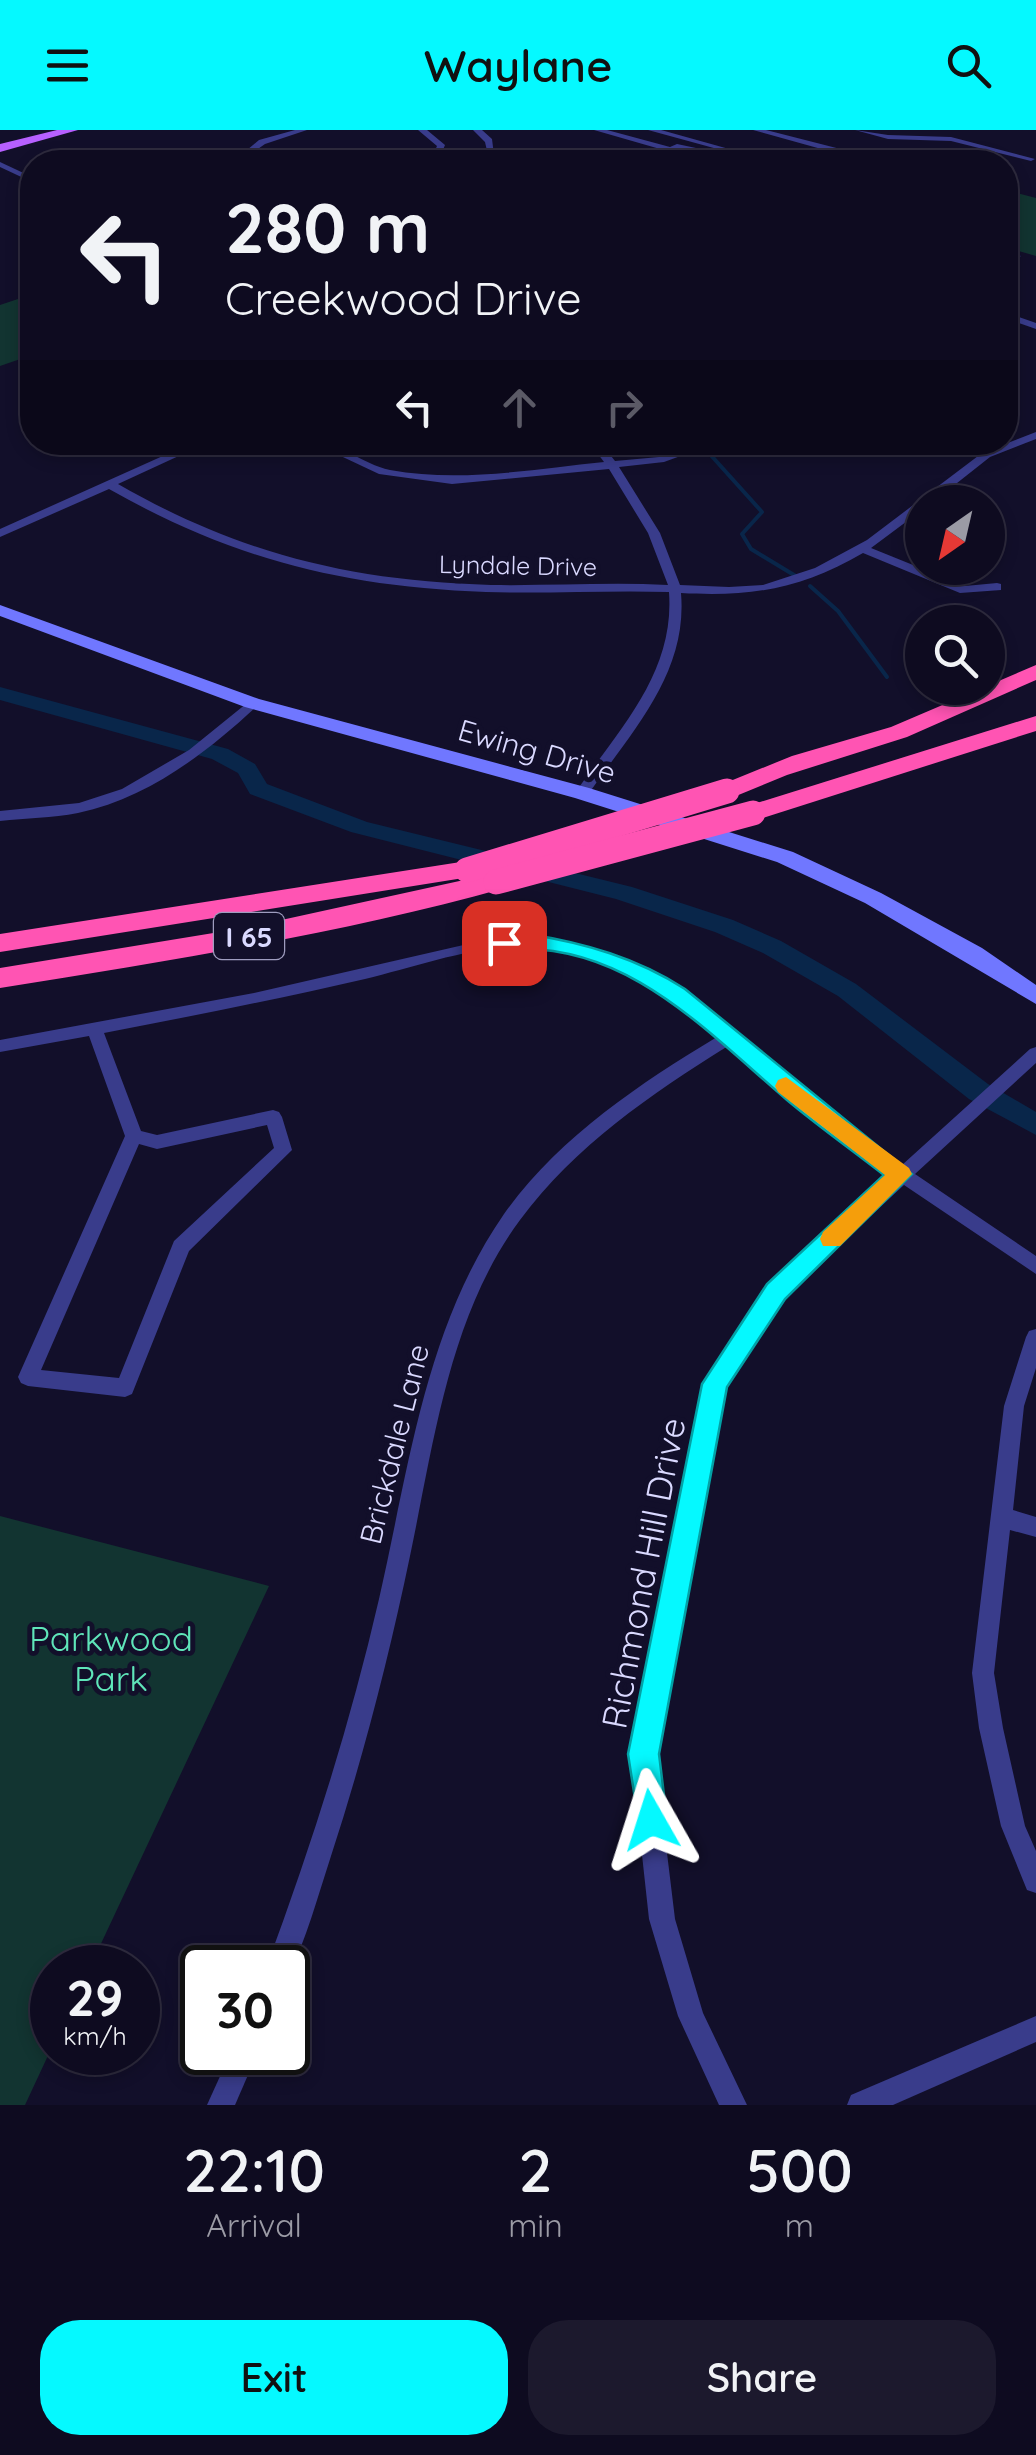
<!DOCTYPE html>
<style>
body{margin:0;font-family:Quicksand,sans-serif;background:#1c192d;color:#f1f3f6;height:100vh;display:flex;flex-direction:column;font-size:38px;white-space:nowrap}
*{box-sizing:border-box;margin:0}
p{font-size:32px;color:#9b9ba5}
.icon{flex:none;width:55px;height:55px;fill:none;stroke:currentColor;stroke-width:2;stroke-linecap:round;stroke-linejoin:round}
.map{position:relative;height:1975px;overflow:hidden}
.details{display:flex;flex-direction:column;background:#0e0b20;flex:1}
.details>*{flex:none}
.top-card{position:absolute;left:20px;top:20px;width:998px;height:305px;border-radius:40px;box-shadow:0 5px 15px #0003,0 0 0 2px #2e2b3e;background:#0e0b20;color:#f1f3f6;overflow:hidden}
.needle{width:65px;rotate:214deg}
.controls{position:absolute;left:905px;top:355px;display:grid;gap:20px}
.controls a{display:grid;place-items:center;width:100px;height:100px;border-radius:50%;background:#0e0b20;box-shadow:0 5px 15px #0003,0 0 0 2px #2e2b3e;font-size:50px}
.speed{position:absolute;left:30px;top:1815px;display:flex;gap:20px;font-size:50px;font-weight:700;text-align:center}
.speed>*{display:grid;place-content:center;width:130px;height:130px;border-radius:50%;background:#0e0b20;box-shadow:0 5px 15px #0003,0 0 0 2px #2e2b3e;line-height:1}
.speed small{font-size:25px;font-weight:400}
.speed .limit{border:5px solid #111;border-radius:15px;background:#fff;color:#111}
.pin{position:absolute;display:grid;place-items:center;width:85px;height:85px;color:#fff;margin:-42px;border-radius:20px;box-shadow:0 5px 15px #0006}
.me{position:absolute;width:110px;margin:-55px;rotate:354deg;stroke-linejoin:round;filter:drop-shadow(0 0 8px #0008)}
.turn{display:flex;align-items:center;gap:35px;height:210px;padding:0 40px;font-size:45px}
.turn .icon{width:130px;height:130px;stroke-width:2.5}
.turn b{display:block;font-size:70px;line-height:85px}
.lanes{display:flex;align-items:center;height:95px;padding:0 40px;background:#0003;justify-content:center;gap:50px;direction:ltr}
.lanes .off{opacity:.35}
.eta{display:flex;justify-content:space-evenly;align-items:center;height:170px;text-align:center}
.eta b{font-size:60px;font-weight:600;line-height:70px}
.cta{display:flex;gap:20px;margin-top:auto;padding:20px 40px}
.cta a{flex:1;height:115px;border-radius:40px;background:#05f9ff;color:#111;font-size:40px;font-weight:600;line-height:115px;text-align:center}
.cta a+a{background:#1c192d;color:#f1f3f6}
header{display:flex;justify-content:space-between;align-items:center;height:130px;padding:0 40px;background:#05f9ff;color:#111;font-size:45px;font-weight:600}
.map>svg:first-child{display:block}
</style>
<header><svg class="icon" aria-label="menu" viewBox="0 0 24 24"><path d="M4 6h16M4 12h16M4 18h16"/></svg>Waylane<svg class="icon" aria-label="search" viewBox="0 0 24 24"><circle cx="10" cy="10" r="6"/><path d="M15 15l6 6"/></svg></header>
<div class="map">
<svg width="1036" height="1975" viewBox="0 0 1036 1975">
<rect width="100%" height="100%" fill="#120f2a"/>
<g fill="#123431">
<path d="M 1005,60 L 1036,68 L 1036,126 L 1005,117 Z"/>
<path d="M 30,165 L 32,225 L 0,236 L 0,175 Z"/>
<path d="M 0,1386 L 269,1456 L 90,1837 L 52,1838 L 52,1917 L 25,1975 L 0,1975 Z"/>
</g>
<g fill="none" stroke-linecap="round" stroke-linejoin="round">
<g stroke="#09264a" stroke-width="4">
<path d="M 708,322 L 762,382 L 742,404 L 751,419 L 799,448"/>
<path d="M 810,456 L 838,481 L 887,547"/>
</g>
<path fill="#09264a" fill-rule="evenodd" d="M 0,557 L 228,619 L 255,634 L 267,654 L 367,692 L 632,757 L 733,790 L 781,811 L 856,854 L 988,954 L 1036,982 L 1036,1005 L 969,969 L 838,866 L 763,823 L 715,802 L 616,769 L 351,702 L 250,664 L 238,643 L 212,629 L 0,570 Z"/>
<g fill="#393c8b" fill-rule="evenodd">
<path d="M 295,0 L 307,0 L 265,14 L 255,21 L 254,32 L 246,32 L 247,20 L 259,10 Z"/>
<path d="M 418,0 L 427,0 L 445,15 L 438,32 L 430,32 L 437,16 Z"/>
<path d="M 473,0 L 482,0 L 492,9 L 494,25 L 488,25 L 485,12 Z"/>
<path d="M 594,0 L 607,0 L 670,17 L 677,14 L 696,18 L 693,23 L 720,32 C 706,33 694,26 679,25 C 666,23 653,32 639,32 L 667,21 Z"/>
<path d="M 648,0 L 661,0 L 776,32 L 802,24 L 820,32 L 810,32 L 801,29 L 787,32 L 765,32 Z"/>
<path d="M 753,0 L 766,0 L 856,23 L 862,32 L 854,32 L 850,27 Z"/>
<path d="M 855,0 L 888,5 L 951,7 L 1035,29 L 1031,31 L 951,11 L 888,9 Z"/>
<path d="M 0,32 L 32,47 L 32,52 L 0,37 Z"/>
<path d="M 1013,124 L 1021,126 L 1005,135 L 1005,128 Z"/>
<path d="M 1005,182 L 1036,193 L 1036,199 L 1005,188 Z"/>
<path d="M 1036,302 L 1036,309 L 990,327 L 933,372 L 922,372 L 922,380 L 871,418 L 965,456 L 997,453 L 1001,454 L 1001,460 L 960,463 L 863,423 C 802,459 751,467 681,463 C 688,545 630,603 587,666 L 582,667 L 575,663 C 618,600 675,544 669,462 C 608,460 547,464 486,462 C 344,457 232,429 109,359 L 0,407 L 0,399 L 194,312 L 209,312 L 118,354 C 240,424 351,451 491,455 C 550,456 609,452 668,455 L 648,403 L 609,339 L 452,354 L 379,344 L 311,312 C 340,312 362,334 390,340 C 461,353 533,339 604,332 L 589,312 L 600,312 L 615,331 L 659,327 L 702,312 L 719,312 L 664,332 L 619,337 L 660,403 L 680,455 L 729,457 L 763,455 L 815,438 L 867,410 L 982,323 Z"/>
<path d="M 252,569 L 259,573 L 257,576 C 205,624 148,668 78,683 C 52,688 26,688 0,691 L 0,681 L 79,673 L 122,659 L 189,620 Z"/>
<path d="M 528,806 L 574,813 L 649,838 L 684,860 L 805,962 L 902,1035 L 1030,919 L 1036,917 L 1036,933 L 915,1044 L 1036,1126 L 1036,1144 L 904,1055 L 783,1167 L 725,1256 L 655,1624 L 675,1789 L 703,1883 L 747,1975 L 719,1975 L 678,1886 L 649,1789 L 631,1624 L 705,1254 L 769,1155 L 890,1046 L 793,972 L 728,916 C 651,964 575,1016 520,1090 C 449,1186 434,1312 410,1426 C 389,1527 363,1628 331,1726 C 318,1766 306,1810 288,1847 L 288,1838 L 266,1838 C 311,1717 350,1595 379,1469 C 409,1338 425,1198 504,1084 C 558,1008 639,954 717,907 C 662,859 606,820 529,817 C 478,814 415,837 365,849 C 279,869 192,886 104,903 L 141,1001 L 157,1005 L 273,980 L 279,982 L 282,987 L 292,1020 L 189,1121 L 132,1264 L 125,1267 L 28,1256 L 21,1253 L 18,1247 L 125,1006 L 89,906 L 0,922 L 0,910 L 254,863 L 481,811 ZM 267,995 L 274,1018 L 174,1111 L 119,1248 L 41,1240 L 139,1014 L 157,1019 Z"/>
<path d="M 1036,1199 L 1036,1238 L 1024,1276 L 1013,1380 L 1036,1387 L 1036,1407 L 1010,1400 L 994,1543 L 1003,1598 L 1025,1696 L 1036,1721 L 1036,1763 L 1027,1760 L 1001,1696 L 979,1598 L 972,1543 L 1004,1276 L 1026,1207 L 1029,1201 Z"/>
<path d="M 1036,1886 L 1036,1912 L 893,1975 L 847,1975 L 851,1965 Z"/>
<path d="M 231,1922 L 258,1922 L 235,1975 L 207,1975 Z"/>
</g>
<path fill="#7077ff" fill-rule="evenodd" d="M 0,475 L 259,569 L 589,658 L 793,722 L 881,763 L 982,818 L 1036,855 L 1036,874 L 865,773 L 777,732 L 575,668 L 245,577 L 0,486 Z"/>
<path fill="#b760ff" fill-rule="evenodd" d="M 57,0 L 78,0 L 0,22 L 0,14 Z"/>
<g fill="#ff54b3" fill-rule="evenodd">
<path d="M 1036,535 L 1036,550 L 907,607 L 787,645 L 736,666 L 727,669 L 715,661 L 718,656 L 792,626 L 891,597 Z"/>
<path d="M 1036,586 L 1036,601 L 753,691 L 741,683 L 744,677 Z"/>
<path d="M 467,731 L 480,740 L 476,746 L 0,822 L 0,804 Z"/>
<path d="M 496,743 L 509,752 L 505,758 C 340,804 169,831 0,858 L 0,838 L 250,797 Z"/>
</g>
<g stroke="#ff54b3" stroke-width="25">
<path d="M 467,740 L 727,661"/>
<path d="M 496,752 L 753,683"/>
</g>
</g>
<path fill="#05f9ff" stroke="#03a2a6" stroke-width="2.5" d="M 528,804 C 585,813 637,828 685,859 L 912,1044 L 785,1169 L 727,1257 L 659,1624 L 667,1690 L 662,1701 L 651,1706 L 640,1701 L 628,1624 L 702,1254 L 767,1154 L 884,1045 C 852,1020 818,996 787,970 C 705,900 622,808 504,820 L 494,813 L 504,806 Z"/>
<path fill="#f59e0b" d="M 786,947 L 909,1038 L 912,1044 L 840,1116 L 823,1116 L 820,1109 L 823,1102 L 885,1045 L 778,962 L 775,956 L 778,950 Z"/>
<g text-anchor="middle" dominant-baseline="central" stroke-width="10" stroke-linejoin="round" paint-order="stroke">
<g font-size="25" fill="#dad9ff" stroke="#120f2a">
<text transform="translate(518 435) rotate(1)">Lyndale Drive</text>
</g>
<rect fill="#120f2a" stroke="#9e9cbf" stroke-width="2.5" x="214" y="783" width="70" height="46" rx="8"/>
<g font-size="28" font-weight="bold" fill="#dad9ff">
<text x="249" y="806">I 65</text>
</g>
<g font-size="30" fill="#dad9ff" stroke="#120f2a">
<text transform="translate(537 621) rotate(16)">Ewing Drive</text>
<text transform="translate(394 1314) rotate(-76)">Brickdale Lane</text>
</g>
<g font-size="35" fill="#dad9ff" stroke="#120f2a">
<text transform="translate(643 1443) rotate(-79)">Richmond Hill Drive</text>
</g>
<g font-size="35" fill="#5fe5b9" stroke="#120f2a">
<text x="111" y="1508">Parkwood<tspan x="111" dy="40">Park</tspan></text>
</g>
</g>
</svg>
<div class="controls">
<a><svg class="needle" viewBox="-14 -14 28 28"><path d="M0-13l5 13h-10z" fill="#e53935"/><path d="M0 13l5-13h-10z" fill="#9b9ba5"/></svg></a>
<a><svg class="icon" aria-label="search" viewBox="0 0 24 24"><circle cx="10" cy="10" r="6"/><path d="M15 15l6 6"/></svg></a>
</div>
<div class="speed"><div>29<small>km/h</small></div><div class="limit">30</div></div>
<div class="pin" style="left:504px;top:813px;background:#d93025"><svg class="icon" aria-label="arrive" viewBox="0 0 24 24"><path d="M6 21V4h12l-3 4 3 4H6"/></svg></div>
<svg class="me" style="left:651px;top:1690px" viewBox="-20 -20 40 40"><path d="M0-17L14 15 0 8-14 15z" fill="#05f9ff" stroke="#fff" stroke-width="4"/></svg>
<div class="top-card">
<div class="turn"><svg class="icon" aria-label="left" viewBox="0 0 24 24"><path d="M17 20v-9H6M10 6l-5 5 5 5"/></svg><div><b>280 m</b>Creekwood Drive</div></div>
<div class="lanes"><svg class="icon" aria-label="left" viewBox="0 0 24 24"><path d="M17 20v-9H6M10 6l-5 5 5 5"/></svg><svg class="icon off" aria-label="ahead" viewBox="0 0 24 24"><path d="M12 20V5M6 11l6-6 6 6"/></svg><svg class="icon off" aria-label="right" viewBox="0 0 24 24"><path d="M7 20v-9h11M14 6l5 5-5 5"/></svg></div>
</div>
</div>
<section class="details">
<div class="eta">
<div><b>22:10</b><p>Arrival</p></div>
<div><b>2</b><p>min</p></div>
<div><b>500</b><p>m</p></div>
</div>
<div class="cta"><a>Exit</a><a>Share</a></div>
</section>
